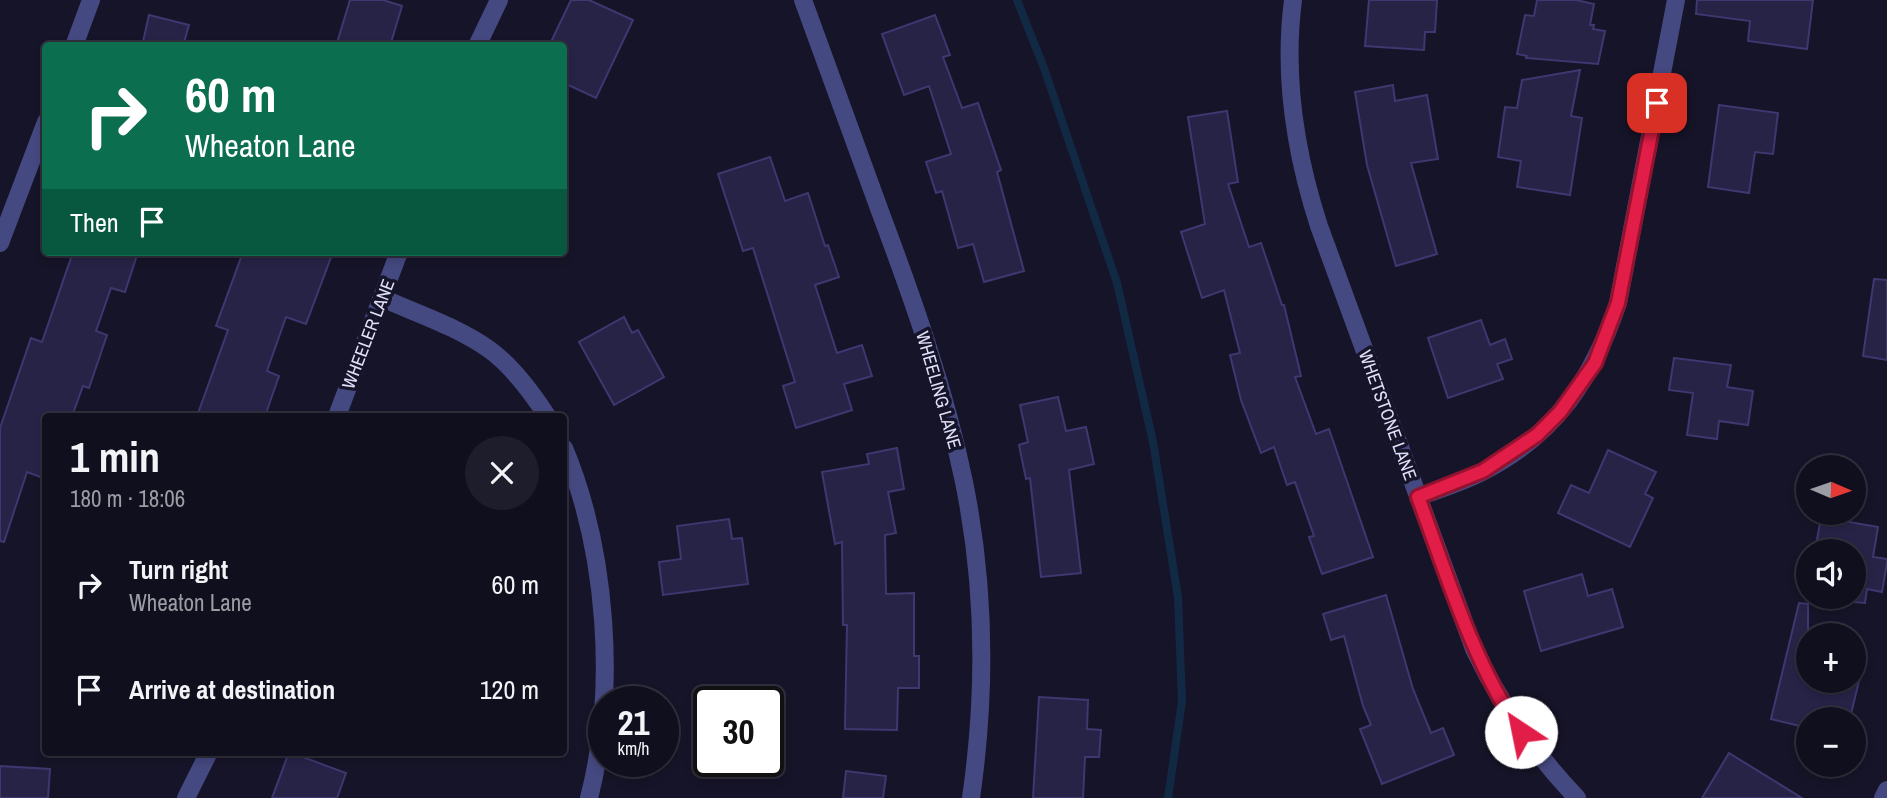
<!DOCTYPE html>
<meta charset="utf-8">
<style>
body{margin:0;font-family:"Archivo Narrow",sans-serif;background:#1e1d2b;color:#f1f3f6;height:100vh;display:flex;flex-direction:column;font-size:26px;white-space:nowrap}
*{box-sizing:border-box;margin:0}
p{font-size:23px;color:#9c9ca4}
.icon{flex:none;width:38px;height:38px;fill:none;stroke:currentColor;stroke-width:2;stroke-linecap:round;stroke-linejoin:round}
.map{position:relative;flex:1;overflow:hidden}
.details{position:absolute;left:42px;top:413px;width:525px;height:343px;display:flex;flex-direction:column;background:#100f1e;border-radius:7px;box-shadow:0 4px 10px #0003,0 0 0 2px #302f3c}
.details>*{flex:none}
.hud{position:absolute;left:42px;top:42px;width:525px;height:214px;border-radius:7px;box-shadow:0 4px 10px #0003,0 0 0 2px #302f3c;background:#0b6e4f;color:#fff;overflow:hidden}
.needle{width:46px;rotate:92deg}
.buttons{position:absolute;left:1796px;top:455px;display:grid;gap:14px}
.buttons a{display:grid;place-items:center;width:70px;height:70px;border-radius:50%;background:#100f1e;box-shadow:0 4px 10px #0003,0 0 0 2px #302f3c;font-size:35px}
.speed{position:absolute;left:588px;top:686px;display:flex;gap:14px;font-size:35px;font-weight:700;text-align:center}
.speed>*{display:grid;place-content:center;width:91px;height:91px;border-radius:50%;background:#100f1e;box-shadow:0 4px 10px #0003,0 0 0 2px #302f3c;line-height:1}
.speed small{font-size:18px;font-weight:400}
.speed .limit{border:4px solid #111;border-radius:10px;background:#fff;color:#111}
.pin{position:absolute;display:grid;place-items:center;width:60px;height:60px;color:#fff;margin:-30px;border-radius:14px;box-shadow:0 4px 10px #0006}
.me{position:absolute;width:77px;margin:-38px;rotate:326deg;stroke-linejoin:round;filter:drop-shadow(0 0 5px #0008)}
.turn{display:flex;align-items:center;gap:24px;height:147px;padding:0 28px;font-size:32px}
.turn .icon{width:91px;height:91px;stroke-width:2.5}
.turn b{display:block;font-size:49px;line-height:60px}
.then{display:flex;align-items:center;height:66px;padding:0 28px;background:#0003;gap:14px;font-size:26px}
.round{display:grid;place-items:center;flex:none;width:74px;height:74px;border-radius:37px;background:#1e1d2b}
.headline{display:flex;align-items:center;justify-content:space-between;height:119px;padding:0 28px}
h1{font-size:42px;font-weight:700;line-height:52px}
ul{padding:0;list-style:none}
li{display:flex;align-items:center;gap:21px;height:105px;padding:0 28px}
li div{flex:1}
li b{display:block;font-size:26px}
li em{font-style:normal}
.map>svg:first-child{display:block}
</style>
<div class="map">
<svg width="1887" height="798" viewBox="0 0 1887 798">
<rect width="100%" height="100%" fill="#161428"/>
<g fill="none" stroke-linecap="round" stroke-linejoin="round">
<path stroke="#122943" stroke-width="8" d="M 1017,0 L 1044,68 L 1117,283 L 1153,442 L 1178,597 L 1182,701 L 1168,798"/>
</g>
<g fill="#262347" stroke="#3d3870" stroke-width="2">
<path d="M 350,0 L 383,0 L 402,6 L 390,46 L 336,46 Z"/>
<path d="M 571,0 L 589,0 L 633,20 L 596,98 L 564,83 L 564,46 L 549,46 Z"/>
<path d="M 1369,0 L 1437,0 L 1435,32 L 1425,32 L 1424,50 L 1365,46 Z"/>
<path d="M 1537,0 L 1576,0 L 1594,4 L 1590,25 L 1594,25 L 1593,29 L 1605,31 L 1598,64 L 1526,58 L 1527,56 L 1517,54 L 1525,15 L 1534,16 Z"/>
<path d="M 1697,0 L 1813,0 L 1807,49 L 1748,41 L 1750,21 L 1696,14 Z"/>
<path d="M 149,15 L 189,25 L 183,46 L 142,46 Z"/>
<path d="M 935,15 L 950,55 L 943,57 L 962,108 L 978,103 L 1001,170 L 997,172 L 1024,271 L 984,282 L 973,244 L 958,248 L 942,191 L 936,193 L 926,162 L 951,154 L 929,86 L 904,95 L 882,34 Z"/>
<path d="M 1580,70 L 1571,116 L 1582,118 L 1570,195 L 1517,187 L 1521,161 L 1498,157 L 1505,107 L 1517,108 L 1522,80 Z"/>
<path d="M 1393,85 L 1395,101 L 1427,95 L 1438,159 L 1411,163 L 1437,254 L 1396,266 L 1367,165 L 1355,92 Z"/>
<path d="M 1719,105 L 1778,113 L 1773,154 L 1755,152 L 1749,193 L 1708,187 Z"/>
<path d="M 1227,111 L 1238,182 L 1228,184 L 1249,247 L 1261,243 L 1282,305 L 1284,305 L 1301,376 L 1295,377 L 1316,434 L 1329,429 L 1373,557 L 1322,574 L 1309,537 L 1314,536 L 1295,482 L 1287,485 L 1274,447 L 1261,453 L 1241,400 L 1230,355 L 1240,353 L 1224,290 L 1202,298 L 1181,232 L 1205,224 L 1188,117 Z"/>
<path d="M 770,157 L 785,201 L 808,193 L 825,246 L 828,245 L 839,277 L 815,285 L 837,353 L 862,345 L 872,376 L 844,384 L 852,410 L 796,428 L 783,386 L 795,382 L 753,248 L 743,251 L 718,174 Z"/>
<path d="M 73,252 L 138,252 L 125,292 L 111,288 L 96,331 L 107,335 L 89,388 L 83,386 L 72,416 L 46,416 L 46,479 L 27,472 L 4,542 L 0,541 L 0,428 L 31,338 L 42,342 Z"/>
<path d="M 243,252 L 333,252 L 306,324 L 286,317 L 267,371 L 279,376 L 265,416 L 197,416 L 228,330 L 216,326 Z"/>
<path d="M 1874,279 L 1887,280 L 1887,360 L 1863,356 Z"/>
<path d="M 624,317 L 632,333 L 638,330 L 664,377 L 614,405 L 579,342 Z"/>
<path d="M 1481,320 L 1490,345 L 1505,339 L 1512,359 L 1497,364 L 1503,379 L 1448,398 L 1428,338 Z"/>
<path d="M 1674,358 L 1731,365 L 1727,387 L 1753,391 L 1748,425 L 1719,421 L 1717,439 L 1687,435 L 1693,393 L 1669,390 Z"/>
<path d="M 1058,397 L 1066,431 L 1086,427 L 1094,464 L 1069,470 L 1081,573 L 1041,577 L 1030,478 L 1026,479 L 1019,445 L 1028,442 L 1020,405 Z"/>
<path d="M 897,448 L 904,489 L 888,492 L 896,533 L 885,535 L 886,594 L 914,593 L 914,656 L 919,656 L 919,688 L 898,688 L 897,730 L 845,729 L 847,625 L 843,625 L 842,542 L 835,544 L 822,472 L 869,464 L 867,454 Z"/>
<path d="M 1608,450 L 1656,472 L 1645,494 L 1653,498 L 1630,547 L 1558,513 L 1571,485 L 1589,493 Z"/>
<path d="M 1821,517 L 1878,527 L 1873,557 L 1887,559 L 1887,563 L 1882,592 L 1867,589 L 1865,603 L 1853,602 L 1853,551 L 1815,551 Z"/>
<path d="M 729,519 L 732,539 L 742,538 L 748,584 L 663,595 L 659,562 L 681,559 L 677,526 Z"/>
<path d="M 1582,574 L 1588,596 L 1612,589 L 1623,627 L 1541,651 L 1524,591 Z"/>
<path d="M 1386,595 L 1413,689 L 1431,733 L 1443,728 L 1454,755 L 1382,784 L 1360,729 L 1371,725 L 1363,706 L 1344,636 L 1331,640 L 1323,614 Z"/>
<path d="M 1799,603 L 1808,604 L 1808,681 L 1859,681 L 1851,714 L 1835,710 L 1833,719 L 1808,719 L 1808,728 L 1771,719 Z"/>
<path d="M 1039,697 L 1088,700 L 1087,729 L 1101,730 L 1099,757 L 1085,757 L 1083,798 L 1033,798 Z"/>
<path d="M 289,752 L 346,773 L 337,798 L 272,798 Z"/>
<path d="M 1729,753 L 1802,798 L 1702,798 Z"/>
<path d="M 0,766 L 50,769 L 48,798 L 0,798 Z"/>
<path d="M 846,771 L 886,776 L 883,798 L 843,798 Z"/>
</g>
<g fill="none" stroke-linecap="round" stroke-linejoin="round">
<g stroke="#454981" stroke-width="18">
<path d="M 803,0 C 829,71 855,142 881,214 C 914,302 945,390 964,482 C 985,585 986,694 971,798"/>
<path d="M 1293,0 C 1283,77 1295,152 1319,226 L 1474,649 C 1501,705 1534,753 1577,798"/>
<path d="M 74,46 L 91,0"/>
<path d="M 477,46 L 499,0"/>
<path d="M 0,243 L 46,122"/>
<path d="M 382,298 C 418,314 458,327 490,350 C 513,367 532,393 547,416"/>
<path d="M 337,416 L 399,252"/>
<path d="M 564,448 C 607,551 617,690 589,798"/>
<path d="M 1418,497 C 1440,489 1463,482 1484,471 C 1556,434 1593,378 1618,303 L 1676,0"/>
<path d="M 186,798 L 209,752"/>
<path d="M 1883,798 L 1887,790"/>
</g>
</g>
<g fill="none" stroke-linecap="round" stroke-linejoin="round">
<defs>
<path id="route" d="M 1521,732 C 1472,661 1448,577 1418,497 L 1483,471 L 1537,435 L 1560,412 L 1595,363 L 1618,303 L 1657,103"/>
</defs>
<use href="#route" stroke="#92132f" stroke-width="18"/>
<use href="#route" stroke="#e11d48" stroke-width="12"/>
</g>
<g text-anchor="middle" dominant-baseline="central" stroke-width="7" stroke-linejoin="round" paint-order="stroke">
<g font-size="18" fill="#e0e0fb" stroke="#161428">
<text transform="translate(368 334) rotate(-69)">WHEELER LANE</text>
<text transform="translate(939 390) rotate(74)">WHEELING LANE</text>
<text transform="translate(1388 415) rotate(70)">WHETSTONE LANE</text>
</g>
</g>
</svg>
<div class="buttons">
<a><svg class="needle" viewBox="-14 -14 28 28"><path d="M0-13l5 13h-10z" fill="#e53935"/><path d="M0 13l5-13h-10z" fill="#9c9ca4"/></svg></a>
<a><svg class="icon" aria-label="sound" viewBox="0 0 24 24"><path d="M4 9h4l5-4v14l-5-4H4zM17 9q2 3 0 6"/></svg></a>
<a>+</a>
<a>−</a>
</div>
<div class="speed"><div>21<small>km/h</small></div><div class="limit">30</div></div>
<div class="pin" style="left:1657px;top:103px;background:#d93025"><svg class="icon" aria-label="arrive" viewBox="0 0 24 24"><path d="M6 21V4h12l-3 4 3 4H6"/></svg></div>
<svg class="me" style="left:1521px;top:732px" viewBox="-20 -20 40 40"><circle r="19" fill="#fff"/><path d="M0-13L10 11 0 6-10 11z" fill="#e11d48"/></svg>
<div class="hud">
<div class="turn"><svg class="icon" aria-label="right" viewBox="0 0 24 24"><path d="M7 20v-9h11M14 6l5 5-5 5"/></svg><div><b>60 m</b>Wheaton Lane</div></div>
<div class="then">Then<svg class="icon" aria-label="arrive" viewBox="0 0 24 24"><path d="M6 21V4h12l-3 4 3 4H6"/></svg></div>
</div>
<section class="details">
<div class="headline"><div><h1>1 min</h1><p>180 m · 18:06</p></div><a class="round"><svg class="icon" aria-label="close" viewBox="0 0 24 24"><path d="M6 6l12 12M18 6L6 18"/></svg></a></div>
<ul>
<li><svg class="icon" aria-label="right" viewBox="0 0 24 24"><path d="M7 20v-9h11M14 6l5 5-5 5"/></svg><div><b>Turn right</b><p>Wheaton Lane</p></div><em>60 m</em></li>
<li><svg class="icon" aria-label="arrive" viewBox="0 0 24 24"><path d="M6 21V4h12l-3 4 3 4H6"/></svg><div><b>Arrive at destination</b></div><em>120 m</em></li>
</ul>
</section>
</div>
